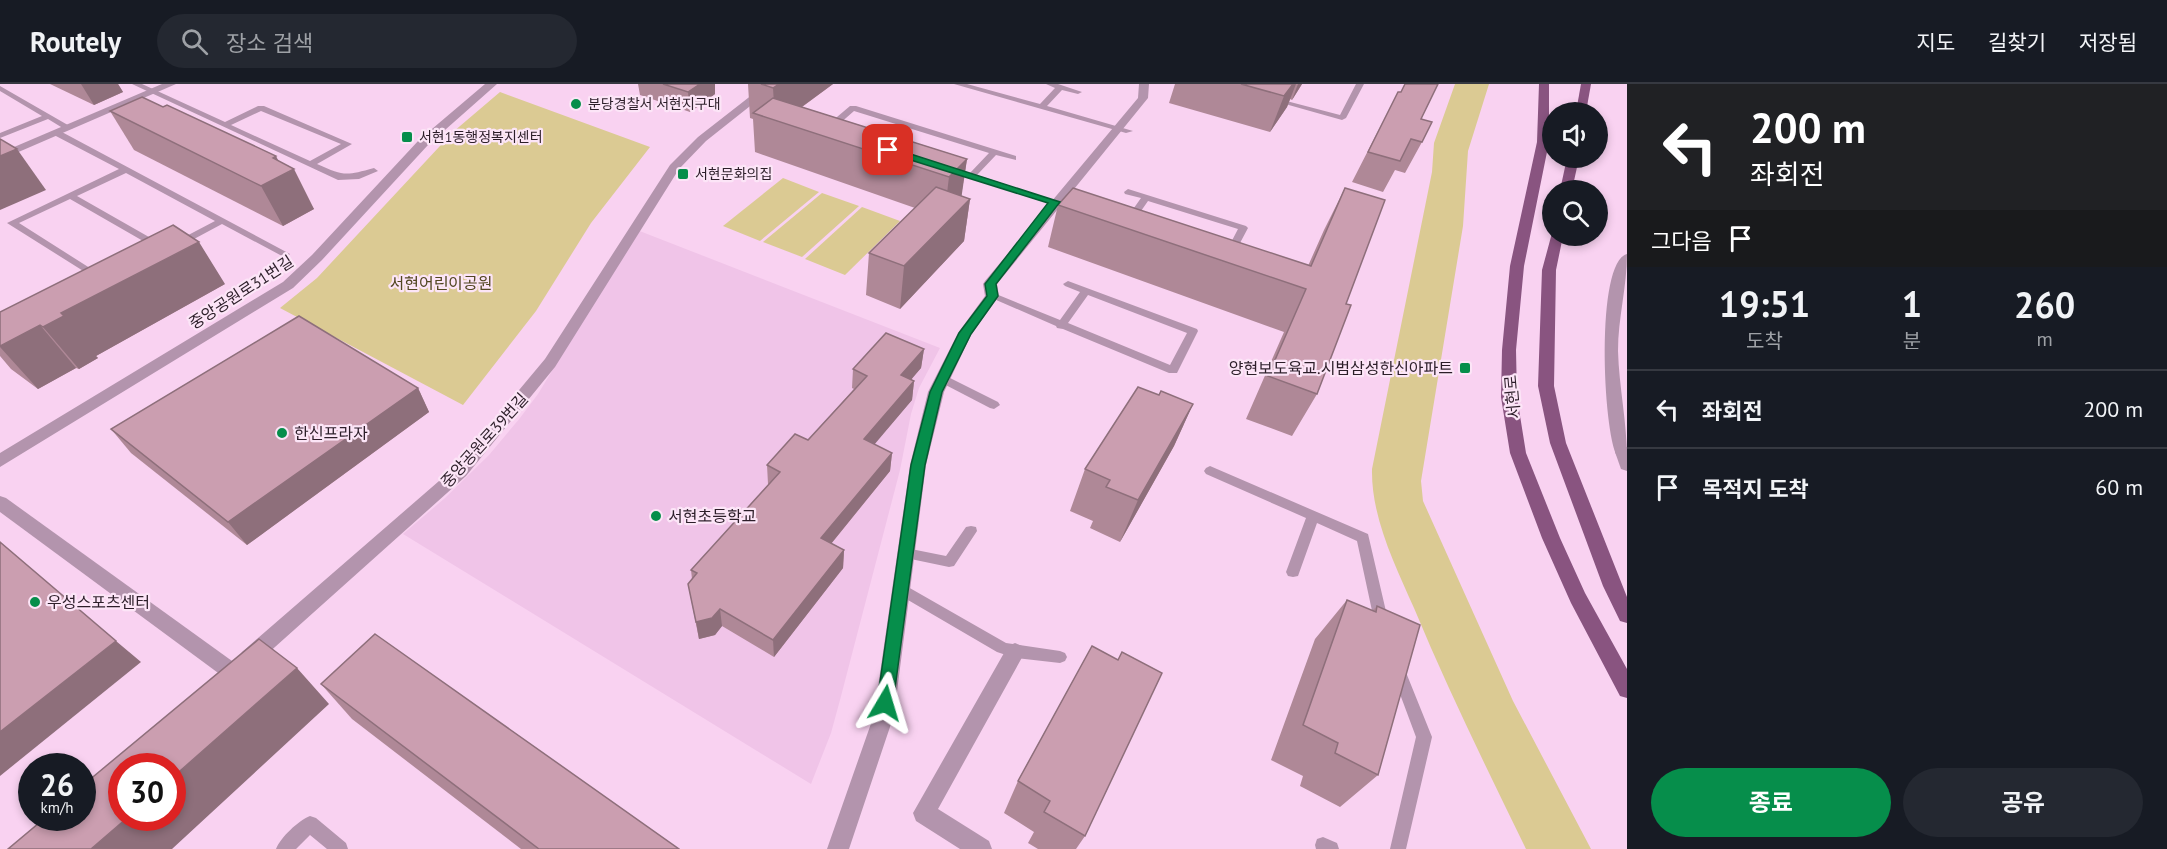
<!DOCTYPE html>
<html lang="ko">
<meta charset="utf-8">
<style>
body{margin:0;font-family:"PT Sans","Noto Sans KR",sans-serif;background:#242831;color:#f1f3f6;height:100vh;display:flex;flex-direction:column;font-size:22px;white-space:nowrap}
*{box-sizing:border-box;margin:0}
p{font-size:20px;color:#9ea1a6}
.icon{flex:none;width:33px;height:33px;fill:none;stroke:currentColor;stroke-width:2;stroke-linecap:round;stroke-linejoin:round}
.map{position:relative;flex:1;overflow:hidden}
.drawer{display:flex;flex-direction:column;background:#171b24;width:540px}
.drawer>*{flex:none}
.banner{background:#202124;color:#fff;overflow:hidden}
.buttons{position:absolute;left:1542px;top:18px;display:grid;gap:12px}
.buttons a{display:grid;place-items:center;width:66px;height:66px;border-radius:50%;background:#171b24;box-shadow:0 3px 9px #0003;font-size:30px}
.speed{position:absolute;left:18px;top:669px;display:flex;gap:12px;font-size:30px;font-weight:700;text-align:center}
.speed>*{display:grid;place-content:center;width:78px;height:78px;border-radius:50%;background:#171b24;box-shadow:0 3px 9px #0003;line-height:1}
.speed small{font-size:15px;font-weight:400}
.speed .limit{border:9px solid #d22;background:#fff;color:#111}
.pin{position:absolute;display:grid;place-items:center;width:51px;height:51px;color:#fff;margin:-26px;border-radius:12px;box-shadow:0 3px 9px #0006}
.me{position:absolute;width:66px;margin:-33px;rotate:7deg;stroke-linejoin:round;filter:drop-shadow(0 0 4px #0008)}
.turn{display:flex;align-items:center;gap:21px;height:126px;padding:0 24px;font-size:27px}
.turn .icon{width:78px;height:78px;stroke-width:2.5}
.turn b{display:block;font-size:42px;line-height:51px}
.then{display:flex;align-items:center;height:57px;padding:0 24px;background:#0003;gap:12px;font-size:22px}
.eta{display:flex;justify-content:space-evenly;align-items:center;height:102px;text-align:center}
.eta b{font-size:36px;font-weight:700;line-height:42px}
.button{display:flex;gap:12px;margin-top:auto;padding:12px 24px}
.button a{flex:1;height:69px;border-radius:36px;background:#068e4b;color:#fff;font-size:24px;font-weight:700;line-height:69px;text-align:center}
.button a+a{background:#242831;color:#f1f3f6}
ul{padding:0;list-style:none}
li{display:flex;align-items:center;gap:18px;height:78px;padding:0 24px;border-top:2px solid #363941}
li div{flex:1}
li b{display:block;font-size:22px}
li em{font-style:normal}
header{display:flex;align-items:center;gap:36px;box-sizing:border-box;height:84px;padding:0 30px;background:#171b24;border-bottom:2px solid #363941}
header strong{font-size:28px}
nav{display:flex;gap:33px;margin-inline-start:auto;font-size:21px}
.search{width:420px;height:54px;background:#242831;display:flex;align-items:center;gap:15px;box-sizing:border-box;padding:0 21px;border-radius:33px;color:#9ea1a6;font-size:22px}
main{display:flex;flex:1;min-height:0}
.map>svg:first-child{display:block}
</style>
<header>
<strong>Routely</strong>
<div class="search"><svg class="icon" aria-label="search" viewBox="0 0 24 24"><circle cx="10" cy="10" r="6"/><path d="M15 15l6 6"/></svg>장소 검색</div>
<nav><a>지도</a><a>길찾기</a><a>저장됨</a></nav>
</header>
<main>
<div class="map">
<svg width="1627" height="765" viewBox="0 0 1627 765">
<rect width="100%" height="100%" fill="#f9d2f1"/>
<path fill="#f0c4e8" d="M 637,146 L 940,264 L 919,304 L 911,330 L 900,386 L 840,616 L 831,649 L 811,700 L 403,450 L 445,414 L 489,371 L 520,334 L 538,310 Z"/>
<g fill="#dbca93">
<path d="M 1455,0 L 1489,0 L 1468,67 L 1463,142 L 1421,397 L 1423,417 L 1513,617 L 1591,765 L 1526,765 C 1487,685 1448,606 1414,524 C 1395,481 1371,433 1372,385 L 1432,88 L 1434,59 Z"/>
<path d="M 500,8 L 650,63 L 591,139 L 536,227 L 463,321 L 280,224 L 317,194 L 453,48 Z"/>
<path d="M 783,94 L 819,108 L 760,157 L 723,142 Z"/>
<path d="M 822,109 L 859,122 L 802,173 L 763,158 Z"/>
<path d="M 862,123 L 900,137 L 845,191 L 805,175 Z"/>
</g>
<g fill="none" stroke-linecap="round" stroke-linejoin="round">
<g fill="#b394ad" fill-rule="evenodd">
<path d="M 132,0 L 142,0 L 225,38 L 258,22 L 264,22 L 352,60 L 317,80 C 344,92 345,92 374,84 L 378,87 L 359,95 L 338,96 ZM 261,27 L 341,60 L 310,77 L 231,41 Z"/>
<path d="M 954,0 L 967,0 L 1040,20 L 1055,4 L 1046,0 L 1058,0 L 1082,8 L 1078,10 L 1062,6 L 1047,22 L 1133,47 L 1126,49 Z"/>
<path d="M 1356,0 L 1364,0 L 1346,34 L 1342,36 L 1271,16 L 1275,14 L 1340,31 Z"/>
<path d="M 0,2 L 73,44 L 66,46 L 48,35 L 0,54 L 0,49 L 42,32 L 0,7 Z"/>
<path d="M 850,22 L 856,22 L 1016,72 L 1016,76 L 996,71 L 977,91 L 1071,122 L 1070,124 L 1064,124 L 946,87 L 946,83 L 949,82 L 970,89 L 989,69 L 854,27 L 830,48 L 824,48 L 824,44 Z"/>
<path d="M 54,47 L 60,47 L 290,170 L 288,172 L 282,172 L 222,140 L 181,162 L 175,162 L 175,158 L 215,137 L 126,89 L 77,112 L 163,161 L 163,165 L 157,165 L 70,115 L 19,139 L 104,193 L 99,196 L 96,195 L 7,139 L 119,85 L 54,51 Z"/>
<path d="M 1128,105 L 1246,142 L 1248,144 L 1232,174 L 1226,174 L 1224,172 L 1238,145 L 1148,117 L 1132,140 L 1126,140 L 1124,138 L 1141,114 L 1125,110 L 1124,108 Z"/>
<path d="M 1068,197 L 1197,245 L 1198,247 L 1177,289 L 1169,289 L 1063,245 L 1057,244 L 1056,242 L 987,212 L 988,210 L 996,210 L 1060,236 L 1080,208 L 1065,202 L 1063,200 ZM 1088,211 L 1187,249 L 1170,281 L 1068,239 Z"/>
<path d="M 942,290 L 998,318 L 1000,321 L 994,325 L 990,324 L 938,297 L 937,294 L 938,291 Z"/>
<path d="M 1210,382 L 1368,450 L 1388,536 L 1386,540 L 1381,542 L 1376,540 L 1374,536 L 1357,457 L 1317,439 L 1298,492 L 1293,493 L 1288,492 L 1286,488 L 1306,434 L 1206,390 L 1204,387 L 1206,384 Z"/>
<path d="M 971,442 L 976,443 L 977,447 L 954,482 L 949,483 L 906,474 L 901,473 L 899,469 L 901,465 L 906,464 L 946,472 L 966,443 Z"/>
<path d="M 901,499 L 1006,559 L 1060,567 L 1065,569 L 1067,573 L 1065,577 L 1060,579 L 1015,574 L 997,568 L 896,509 L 894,505 L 896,501 Z"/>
<path d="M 1398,580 L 1403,581 L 1405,586 L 1432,653 L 1406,765 L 1390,765 L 1416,653 L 1391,586 L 1393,581 Z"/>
<path d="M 310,732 L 316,734 L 346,759 L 348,765 L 327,765 L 310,751 L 296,765 L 276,765 C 281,753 298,737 310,732 Z"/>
<path d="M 1323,753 L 1337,759 L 1339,765 L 1316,765 L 1315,761 L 1317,755 Z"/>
</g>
<g fill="#b394ad" fill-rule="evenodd">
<path d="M 162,0 L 176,0 L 0,76 L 0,69 Z"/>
<path d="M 485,0 L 497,0 L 428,61 L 322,176 L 293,204 L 0,383 L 0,369 L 283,198 L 312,171 L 419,56 Z"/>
<path d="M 766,0 L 778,0 L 706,57 L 679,85 L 555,283 L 466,392 L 256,580 L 249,583 L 242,580 L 239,574 L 242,568 L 454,384 L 545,275 L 670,81 L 698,53 Z"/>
<path d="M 1139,0 L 1149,0 L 1148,14 L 997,200 L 999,212 L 971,251 L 944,308 L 926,381 L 894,631 L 849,765 L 827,765 L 874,631 L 910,381 L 928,308 L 958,249 L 985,212 L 983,200 L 985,197 L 1138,14 Z"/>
<path d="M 1627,170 C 1627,203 1618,234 1618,267 C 1619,303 1627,338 1627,374 L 1617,372 C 1603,347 1595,178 1627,170 Z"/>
<path d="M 0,412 L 6,414 L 239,582 L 242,588 L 239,594 L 232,597 L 225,594 L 0,428 Z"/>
<path d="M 1015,559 L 1022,562 L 1025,568 L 938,725 L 989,757 L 992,765 L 960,765 L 916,737 L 913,729 L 1008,562 Z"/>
</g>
<path fill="#b394ad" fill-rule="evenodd" d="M 1623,362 L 1627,363 L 1627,387 L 1621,385 L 1615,368 L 1617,364 Z"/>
<g fill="#895480" fill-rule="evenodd">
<path d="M 1539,0 L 1549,0 L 1549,58 L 1524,182 L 1516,266 L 1517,313 L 1526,369 L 1560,454 L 1585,509 L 1627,585 L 1627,614 L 1620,612 L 1571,519 L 1542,454 L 1510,369 L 1501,313 L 1502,266 L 1510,182 L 1537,58 Z"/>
<path d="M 1581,0 L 1591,0 L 1586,28 L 1576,28 Z"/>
<path d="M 1567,74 L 1579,74 L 1572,106 L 1560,106 Z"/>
<path d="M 1552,149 L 1552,152 L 1563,152 L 1556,186 L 1554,302 L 1566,359 L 1627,513 L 1627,539 L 1620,537 L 1603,502 L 1550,359 L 1538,302 L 1542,186 Z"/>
</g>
</g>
<g fill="#af8897">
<path d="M 50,0 L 118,0 L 123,8 L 94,21 Z"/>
<path d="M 638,0 L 715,0 L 715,10 L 690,28 L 640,11 Z"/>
<path d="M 748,0 L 833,0 L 802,23 L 967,75 L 961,112 L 970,115 L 964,157 L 900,225 L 866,211 L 869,169 L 915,124 L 755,68 L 753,35 L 750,34 Z"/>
<path d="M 1175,0 L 1302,0 L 1292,16 L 1290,15 L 1287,23 L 1270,48 L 1169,19 Z"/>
<path d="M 1398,8 L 1421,35 L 1422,58 L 1405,89 L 1395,86 L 1383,108 L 1352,98 Z"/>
<path d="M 110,27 L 278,77 L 314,125 L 283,142 L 134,66 Z"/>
<path d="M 1345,104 L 1346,220 L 1317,310 L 1292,352 L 1246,335 L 1284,248 L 1048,163 L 1058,121 L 1308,182 L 1324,146 Z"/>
<path d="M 225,200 L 96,272 L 98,274 L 79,285 L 76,284 L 38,305 L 11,285 L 0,272 L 0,228 Z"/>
<path d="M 924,265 L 921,284 L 911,295 L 914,297 L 912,316 L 874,360 L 892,369 L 890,387 L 831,460 L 844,466 L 843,484 L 774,573 L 722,542 L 715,551 L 699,555 L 688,500 L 692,495 L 691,486 L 769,400 L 768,400 L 767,381 L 808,356 L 854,305 L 852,304 L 853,285 Z"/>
<path d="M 418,304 L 429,328 L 247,461 L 131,369 L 111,345 Z"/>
<path d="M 1159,311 L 1193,320 L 1174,362 L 1120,458 L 1090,444 L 1093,437 L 1070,427 L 1085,385 Z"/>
<path d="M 1347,516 L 1372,527 L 1377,522 L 1378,691 L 1340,723 L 1300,702 L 1303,692 L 1271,676 L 1315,555 Z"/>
<path d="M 1092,562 L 1085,752 L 1076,765 L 1038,765 L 1028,759 L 1034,748 L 1004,729 L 1018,697 Z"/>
<path d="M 321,600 L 679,765 L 521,765 L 352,635 Z"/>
</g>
<g fill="#8e6f7b">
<path d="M 81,0 L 118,0 L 123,8 L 94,21 Z"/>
<path d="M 700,0 L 715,0 L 715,10 L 690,28 L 688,8 Z"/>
<path d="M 779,0 L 833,0 L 781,38 L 775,36 L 773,4 Z"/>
<path d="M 1293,0 L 1296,0 L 1287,23 L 1270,48 L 1284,12 Z"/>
<path d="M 1298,0 L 1302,0 L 1292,16 Z"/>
<path d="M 17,65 L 46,106 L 0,126 L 0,72 Z"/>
<path d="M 276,72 L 285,90 L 294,85 L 314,125 L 283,142 L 261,102 L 273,74 Z"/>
<path d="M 967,75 L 961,116 L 944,134 L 949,93 Z"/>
<path d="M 970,115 L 964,157 L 900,225 L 904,182 Z"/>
<path d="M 199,158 L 225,200 L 96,272 L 98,274 L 79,285 L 43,243 L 61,229 Z"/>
<path d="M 40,241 L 76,284 L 38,305 L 0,263 L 0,262 Z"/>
<path d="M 924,265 L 921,284 L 899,310 L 901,291 Z"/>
<path d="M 914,297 L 912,316 L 863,374 L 864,355 Z"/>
<path d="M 418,304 L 429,328 L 247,461 L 228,438 Z"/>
<path d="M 1193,320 L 1174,362 L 1120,458 L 1138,416 Z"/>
<path d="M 892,369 L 890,387 L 821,472 L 821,454 Z"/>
<path d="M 844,466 L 843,484 L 774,573 L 773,556 Z"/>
<path d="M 720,525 L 722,542 L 715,551 L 699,555 L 696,538 Z"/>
<path d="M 116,557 L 141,578 L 0,692 L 0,648 Z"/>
<path d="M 297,584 L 329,620 L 172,765 L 91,765 L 127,734 L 172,734 L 172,694 Z"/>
</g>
<g fill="#cb9eb0" stroke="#8e6f7b" stroke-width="1.5">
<path d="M 663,0 L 700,0 L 688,8 Z"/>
<path d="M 761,0 L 779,0 L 773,4 Z"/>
<path d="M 1241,0 L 1293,0 L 1284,12 Z"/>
<path d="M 1405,0 L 1438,0 L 1421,35 L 1432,38 L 1422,58 L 1411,55 L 1400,77 L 1368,68 L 1398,8 L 1401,8 Z"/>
<path d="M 142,13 L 163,23 L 167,21 L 276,72 L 273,74 L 294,85 L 261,102 L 110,27 Z"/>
<path d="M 773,14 L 967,75 L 949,93 L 753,29 Z"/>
<path d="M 0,55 L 17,65 L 0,72 Z"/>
<path d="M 936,103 L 970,115 L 904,182 L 869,169 Z"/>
<path d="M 1073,104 L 1311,182 L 1345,104 L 1385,116 L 1346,220 L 1351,221 L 1317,310 L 1268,292 L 1306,205 L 1058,121 Z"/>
<path d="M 173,141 L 199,158 L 61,229 L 64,232 L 43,243 L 40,241 L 0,262 L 0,228 Z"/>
<path d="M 299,232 L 418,304 L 228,438 L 111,345 Z"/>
<path d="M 886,249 L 924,265 L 901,291 L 914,297 L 864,355 L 892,369 L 821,454 L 844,466 L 773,556 L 720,525 L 712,534 L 696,538 L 688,500 L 697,489 L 691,486 L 780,388 L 767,381 L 795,350 L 808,356 L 867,292 L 853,285 Z"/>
<path d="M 1138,303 L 1159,311 L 1161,307 L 1193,320 L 1138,416 L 1106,403 L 1110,396 L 1085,385 Z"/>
<path d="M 0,458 L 116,557 L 0,648 Z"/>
<path d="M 1347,516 L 1376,528 L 1377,522 L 1420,541 L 1378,691 L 1335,669 L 1338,659 L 1303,641 Z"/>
<path d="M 375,550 L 679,765 L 539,765 L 321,600 Z"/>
<path d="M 259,555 L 297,584 L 172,694 L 172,682 L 122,682 L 122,734 L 127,734 L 91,765 L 8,765 L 45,734 L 82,734 L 82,702 Z"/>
<path d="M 1092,562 L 1118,576 L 1122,568 L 1162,589 L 1085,752 L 1044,728 L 1050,717 L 1018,697 Z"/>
</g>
<path fill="#068e4b" stroke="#045c31" stroke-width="1.5" d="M 885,64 L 892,64 L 1060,118 L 996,200 L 998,212 L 971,250 L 942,308 L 925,381 L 893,619 L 891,625 L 885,627 L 879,625 L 877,619 L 911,381 L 930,308 L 959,249 L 987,212 L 985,200 L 1048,119 L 885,68 Z"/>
<g fill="#068e4b" stroke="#fce5f7" stroke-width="2">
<circle cx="576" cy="20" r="6"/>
<rect x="401" y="47" width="12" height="12" rx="3"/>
<rect x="677" y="84" width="12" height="12" rx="3"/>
<rect x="1459" y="278" width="12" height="12" rx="3"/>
<circle cx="282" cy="349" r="6"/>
<circle cx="656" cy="432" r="6"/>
<circle cx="35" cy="518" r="6"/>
</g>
<g text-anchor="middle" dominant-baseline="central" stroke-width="4.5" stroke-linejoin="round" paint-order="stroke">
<g font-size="14" fill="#2c1e29" stroke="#fce5f7" text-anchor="start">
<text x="588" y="20">분당경찰서 서현지구대</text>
<text x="419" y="53">서현1동행정복지센터</text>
<text x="695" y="90">서현문화의집</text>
</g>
<g font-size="16" fill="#514621" stroke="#fce5f7">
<text x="441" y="199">서현어린이공원</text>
</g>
<g font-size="16" fill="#2c1e29" stroke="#fce5f7">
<text transform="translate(241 208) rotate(-33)">중앙공원로31번길</text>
<text transform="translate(1512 313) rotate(-95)">서현로</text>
<text transform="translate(484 356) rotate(-48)">중앙공원로39번길</text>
</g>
<g font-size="16" fill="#2c1e29" stroke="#fce5f7" text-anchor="start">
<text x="1453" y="284" text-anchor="end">양현보도육교.시범삼성한신아파트</text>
<text x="294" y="349">한신프라자</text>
<text x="668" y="432">서현초등학교</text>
<text x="47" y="518">우성스포츠센터</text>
</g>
</g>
</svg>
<div class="buttons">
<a><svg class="icon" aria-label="sound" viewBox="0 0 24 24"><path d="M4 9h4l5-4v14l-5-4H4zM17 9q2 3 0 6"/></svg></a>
<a><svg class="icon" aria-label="search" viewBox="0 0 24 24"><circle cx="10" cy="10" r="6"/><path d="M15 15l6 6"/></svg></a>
</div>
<div class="speed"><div>26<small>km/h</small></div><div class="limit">30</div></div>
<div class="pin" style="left:888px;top:66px;background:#d93025"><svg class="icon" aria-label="arrive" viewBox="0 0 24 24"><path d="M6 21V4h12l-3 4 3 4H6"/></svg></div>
<svg class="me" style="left:885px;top:619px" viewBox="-20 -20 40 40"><path d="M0-17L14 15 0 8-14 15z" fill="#068e4b" stroke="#fff" stroke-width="4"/></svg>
</div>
<section class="drawer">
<div class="banner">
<div class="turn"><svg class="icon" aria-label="left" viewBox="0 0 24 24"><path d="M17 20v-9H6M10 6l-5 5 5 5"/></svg><div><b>200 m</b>좌회전</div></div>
<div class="then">그다음<svg class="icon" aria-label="arrive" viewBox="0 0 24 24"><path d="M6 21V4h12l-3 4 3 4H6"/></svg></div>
</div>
<div class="eta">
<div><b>19:51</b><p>도착</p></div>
<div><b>1</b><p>분</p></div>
<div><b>260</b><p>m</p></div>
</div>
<ul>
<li><svg class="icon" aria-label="left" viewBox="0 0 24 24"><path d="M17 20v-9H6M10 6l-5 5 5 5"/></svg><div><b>좌회전</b></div><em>200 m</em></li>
<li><svg class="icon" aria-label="arrive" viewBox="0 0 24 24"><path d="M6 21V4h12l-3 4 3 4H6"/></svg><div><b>목적지 도착</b></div><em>60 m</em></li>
</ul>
<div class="button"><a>종료</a><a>공유</a></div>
</section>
</main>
